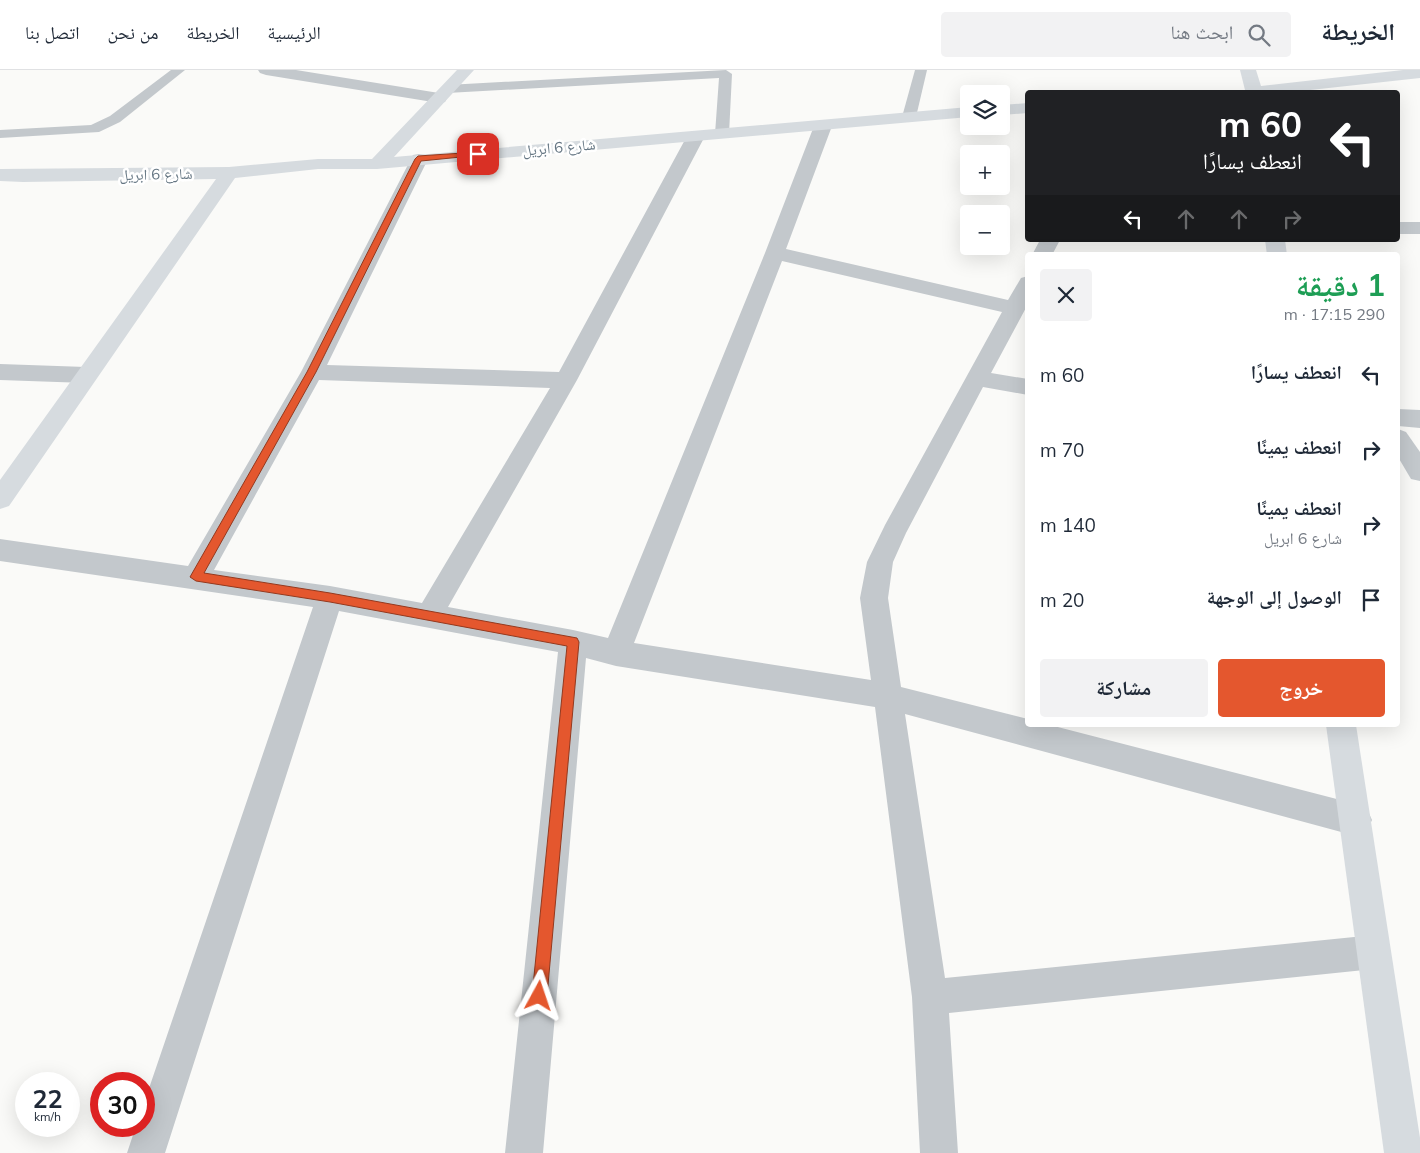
<!DOCTYPE html>
<html lang="ar">
<meta charset="utf-8">
<style>
body{margin:0;font-family:Mulish,"Noto Naskh Arabic",sans-serif;background:#f2f2f3;color:#1f2937;direction:rtl;height:100vh;display:flex;flex-direction:column;font-size:19px;white-space:nowrap}
*{box-sizing:border-box;margin:0}
p{font-size:16px;color:#747a83}
.icon{flex:none;width:28px;height:28px;fill:none;stroke:currentColor;stroke-width:2;stroke-linecap:round;stroke-linejoin:round}
.map{position:relative;flex:1;overflow:hidden;direction:ltr}
.sheet{position:absolute;left:1025px;top:182px;width:375px;height:475px;display:flex;flex-direction:column;background:#fff;border-radius:5px;box-shadow:0 5px 20px #0002;direction:rtl}
.sheet>*{flex:none}
.hud{position:absolute;left:1025px;top:20px;width:375px;height:152px;border-radius:5px;box-shadow:0 5px 20px #0002;direction:rtl;background:#202124;color:#fff;overflow:hidden}
.fabs{position:absolute;left:960px;top:15px;display:grid;gap:10px}
.fabs a{display:grid;place-items:center;width:50px;height:50px;border-radius:5px;background:#fff;box-shadow:0 5px 20px #0002;font-size:25px}
.speed{position:absolute;left:15px;top:1002px;display:flex;gap:10px;font-size:25px;font-weight:700;text-align:center}
.speed>*{display:grid;place-content:center;width:65px;height:65px;border-radius:50%;background:#fff;box-shadow:0 5px 20px #0002;line-height:1}
.speed small{font-size:12px;font-weight:400}
.speed .limit{border:8px solid #d22;background:#fff;color:#111}
.pin{position:absolute;display:grid;place-items:center;width:42px;height:42px;color:#fff;margin:-21px;border-radius:10px;box-shadow:0 2px 8px #0006}
.me{position:absolute;width:55px;margin:-28px;rotate:5deg;stroke-linejoin:round;filter:drop-shadow(0 0 4px #0008)}
.turn{display:flex;align-items:center;gap:18px;height:105px;padding:0 15px;font-size:22px}
.turn .icon{width:65px;height:65px;stroke-width:2.5}
.turn b{display:block;font-size:35px;line-height:42px}
.lanes{display:flex;align-items:center;height:48px;padding:0 15px;background:#0003;justify-content:center;gap:25px;direction:ltr}
.lanes .off{opacity:.35}
.round{display:grid;place-items:center;flex:none;width:52px;height:52px;border-radius:5px;background:#f2f2f3}
.overview{display:flex;align-items:center;justify-content:space-between;height:85px;padding:0 15px}
h1{font-size:30px;font-weight:700;line-height:38px;color:#1e9e55}
.cta{display:flex;gap:10px;margin-top:auto;padding:10px 15px}
.cta a{flex:1;height:58px;border-radius:5px;background:#e4572e;color:#fff;font-size:20px;font-weight:700;line-height:58px;text-align:center}
.cta a+a{background:#f2f2f3;color:#1f2937}
ul{padding:0;list-style:none}
li{display:flex;align-items:center;gap:15px;height:75px;padding:0 15px}
li div{flex:1}
li b{display:block;font-size:19px}
li em{font-style:normal}
header{display:flex;align-items:center;gap:30px;box-sizing:border-box;height:70px;padding:0 25px;background:#fff;border-bottom:1px solid #e0e1e3}
header strong{font-size:24px}
nav{display:flex;gap:28px;margin-inline-start:auto;font-size:18px}
.search{width:350px;height:45px;background:#f2f2f3;display:flex;align-items:center;gap:12px;box-sizing:border-box;padding:0 18px;border-radius:5px;color:#747a83;font-size:19px}
.map>svg:first-child{display:block}
</style>
<header>
<strong>الخريطة</strong>
<div class="search"><svg class="icon" aria-label="search" viewBox="0 0 24 24"><circle cx="10" cy="10" r="6"/><path d="M15 15l6 6"/></svg>ابحث هنا</div>
<nav><a>الرئيسية</a><a>الخريطة</a><a>من نحن</a><a>اتصل بنا</a></nav>
</header>
<div class="map">
<svg width="1420" height="1083" viewBox="0 0 1420 1083">
<rect width="100%" height="100%" fill="#fafaf8"/>
<g fill="none" stroke-linecap="round" stroke-linejoin="round">
<g fill="#c3c8cc" fill-rule="evenodd">
<path d="M 171,0 L 185,0 L 120,52 L 99,62 L 0,68 L 0,60 L 91,55 L 110,46 Z"/>
<path d="M 726,0 L 732,4 L 729,64 L 722,68 L 715,64 L 719,8 L 447,23 L 441,19 L 447,15 Z"/>
<path d="M 915,0 L 927,0 L 916,47 L 909,51 L 902,47 Z"/>
</g>
<g fill="#c3c8cc" fill-rule="evenodd">
<path d="M 258,0 L 296,0 L 439,23 L 445,24 L 447,28 L 445,32 L 439,33 L 266,5 L 260,3 Z"/>
<path d="M 823,51 L 829,52 L 832,56 L 786,179 L 1008,230 L 1021,208 L 1028,206 L 1028,234 L 991,303 L 1028,309 L 1028,325 L 983,317 L 906,463 L 893,492 L 888,528 L 901,617 L 1028,649 L 1028,655 L 1050,655 L 1356,734 L 1367,739 L 1372,750 L 1367,761 L 1356,766 L 905,644 L 945,908 L 1374,865 L 1386,870 L 1391,882 L 1386,894 L 1374,899 L 949,943 L 958,1083 L 920,1083 L 912,927 L 875,637 L 616,596 L 586,588 L 543,1083 L 505,1083 L 558,582 L 339,541 L 165,1083 L 127,1083 L 136,1056 L 144,1056 L 144,1033 L 313,537 L 0,491 L 0,469 L 188,496 L 301,302 L 413,85 L 419,84 L 425,85 L 428,89 L 327,295 L 559,302 L 687,66 L 690,62 L 696,61 L 702,62 L 705,66 L 577,310 L 448,537 L 573,560 L 608,568 L 765,183 L 814,56 L 817,52 ZM 782,191 L 1002,242 L 885,455 L 867,492 L 860,528 L 871,610 L 634,573 ZM 319,310 L 550,318 L 422,533 L 330,516 L 214,500 Z"/>
<rect x="1398" y="152" width="22" height="12"/>
<path d="M 1040,170 L 1060,170 L 1052,185 L 1032,185 Z"/>
<path d="M 0,294 L 86,297 L 94,299 L 97,305 L 94,311 L 86,313 L 0,310 Z"/>
<path d="M 1398,339 L 1420,340 L 1420,358 L 1398,356 Z"/>
<path d="M 1398,359 L 1406,362 L 1420,382 L 1420,411 L 1411,409 L 1398,387 Z"/>
</g>
<g fill="#d6dbdf" fill-rule="evenodd">
<path d="M 457,0 L 474,0 L 394,87 L 969,37 L 969,47 L 377,99 L 318,99 L 235,108 L 9,436 L 0,439 L 0,410 L 216,109 L 23,112 L 0,111 L 0,99 L 229,97 L 318,89 L 372,89 Z"/>
<path d="M 1240,0 L 1256,0 L 1261,16 L 1403,0 L 1420,0 L 1420,8 L 1292,22 L 1244,22 L 1245,20 Z"/>
<path d="M 1028,33 L 1028,43 L 1001,45 L 1001,35 Z"/>
<path d="M 1265,170 L 1285,170 L 1287,185 L 1267,185 Z"/>
<path d="M 1326,655 L 1356,655 L 1420,1068 L 1420,1083 L 1384,1083 Z"/>
</g>
</g>
<path fill="#e4572e" stroke="#94391e" d="M 478,82 L 482,84 L 481,85 L 421,91 L 316,302 L 204,503 L 330,523 L 577,568 L 579,572 L 547,926 L 545,931 L 539,933 L 534,931 L 532,926 L 567,576 L 330,532 L 196,511 L 190,507 L 307,302 L 415,89 L 418,86 Z"/>
<g text-anchor="middle" dominant-baseline="central" stroke-width="5" stroke-linejoin="round" paint-order="stroke">
<g font-size="15" fill="#657683" stroke="#fff">
<text transform="translate(559 77) rotate(-5)">شارع 6 ابريل</text>
<text transform="translate(156 104) rotate(-1)">شارع 6 ابريل</text>
</g>
</g>
</svg>
<div class="fabs">
<a><svg class="icon" aria-label="layers" viewBox="0 0 24 24"><path d="M12 4l9 5-9 5-9-5zM3 14l9 5 9-5"/></svg></a>
<a>+</a>
<a>−</a>
</div>
<div class="speed"><div>22<small>km/h</small></div><div class="limit">30</div></div>
<div class="pin" style="left:478px;top:84px;background:#d93025"><svg class="icon" aria-label="arrive" viewBox="0 0 24 24"><path d="M6 21V4h12l-3 4 3 4H6"/></svg></div>
<svg class="me" style="left:539px;top:926px" viewBox="-20 -20 40 40"><path d="M0-17L14 15 0 8-14 15z" fill="#e4572e" stroke="#fff" stroke-width="4"/></svg>
<div class="hud">
<div class="turn"><svg class="icon" aria-label="left" viewBox="0 0 24 24"><path d="M17 20v-9H6M10 6l-5 5 5 5"/></svg><div><b>60 m</b>انعطف يسارًا</div></div>
<div class="lanes"><svg class="icon" aria-label="left" viewBox="0 0 24 24"><path d="M17 20v-9H6M10 6l-5 5 5 5"/></svg><svg class="icon off" aria-label="ahead" viewBox="0 0 24 24"><path d="M12 20V5M6 11l6-6 6 6"/></svg><svg class="icon off" aria-label="ahead" viewBox="0 0 24 24"><path d="M12 20V5M6 11l6-6 6 6"/></svg><svg class="icon off" aria-label="right" viewBox="0 0 24 24"><path d="M7 20v-9h11M14 6l5 5-5 5"/></svg></div>
</div>
<section class="sheet">
<div class="overview"><div><h1>1 دقيقة</h1><p>290 m · 17:15</p></div><a class="round"><svg class="icon" aria-label="close" viewBox="0 0 24 24"><path d="M6 6l12 12M18 6L6 18"/></svg></a></div>
<ul>
<li><svg class="icon" aria-label="left" viewBox="0 0 24 24"><path d="M17 20v-9H6M10 6l-5 5 5 5"/></svg><div><b>انعطف يسارًا</b></div><em>60 m</em></li>
<li><svg class="icon" aria-label="right" viewBox="0 0 24 24"><path d="M7 20v-9h11M14 6l5 5-5 5"/></svg><div><b>انعطف يمينًا</b></div><em>70 m</em></li>
<li><svg class="icon" aria-label="right" viewBox="0 0 24 24"><path d="M7 20v-9h11M14 6l5 5-5 5"/></svg><div><b>انعطف يمينًا</b><p>شارع 6 ابريل</p></div><em>140 m</em></li>
<li><svg class="icon" aria-label="arrive" viewBox="0 0 24 24"><path d="M6 21V4h12l-3 4 3 4H6"/></svg><div><b>الوصول إلى الوجهة</b></div><em>20 m</em></li>
</ul>
<div class="cta"><a>خروج</a><a>مشاركة</a></div>
</section>
</div>
